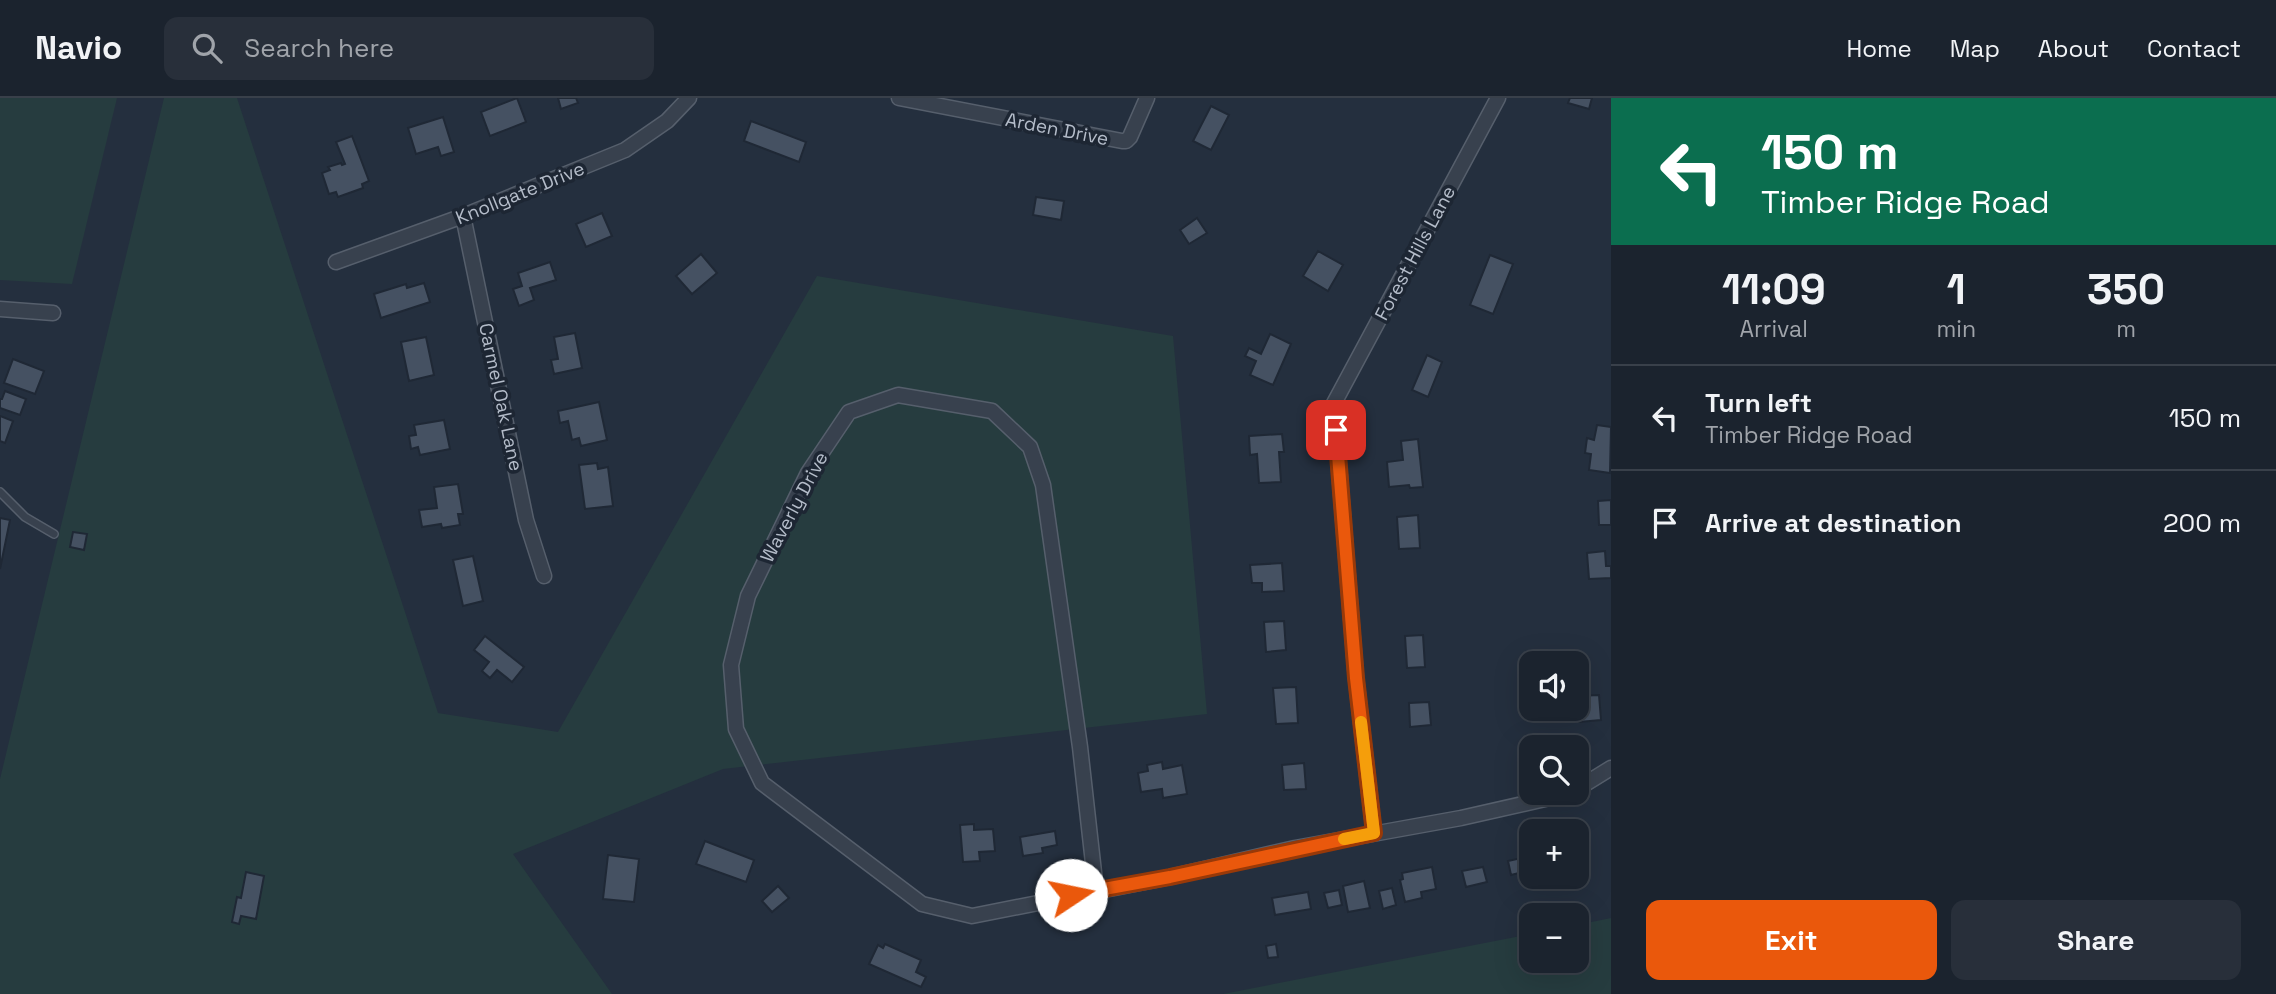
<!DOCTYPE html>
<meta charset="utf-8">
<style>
body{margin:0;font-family:"Space Grotesk",sans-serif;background:#282f3a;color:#f1f3f6;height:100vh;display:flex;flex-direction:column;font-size:26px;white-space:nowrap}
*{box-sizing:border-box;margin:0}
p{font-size:23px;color:#a0a4aa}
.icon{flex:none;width:38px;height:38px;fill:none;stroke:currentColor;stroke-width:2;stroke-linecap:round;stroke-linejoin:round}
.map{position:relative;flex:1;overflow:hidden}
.sheet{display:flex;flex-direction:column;background:#1b232e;width:665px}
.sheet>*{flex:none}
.banner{background:#0b6e4f;color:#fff;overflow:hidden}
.tools{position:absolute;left:1519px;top:553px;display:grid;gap:14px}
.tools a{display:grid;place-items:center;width:70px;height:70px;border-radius:14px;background:#1b232e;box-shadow:0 7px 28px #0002,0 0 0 2px #39404a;font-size:35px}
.pin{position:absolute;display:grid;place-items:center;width:60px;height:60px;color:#fff;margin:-30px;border-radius:14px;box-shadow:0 4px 10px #0006}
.me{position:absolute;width:77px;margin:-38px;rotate:79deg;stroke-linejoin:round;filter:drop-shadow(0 0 5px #0008)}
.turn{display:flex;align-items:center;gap:24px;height:147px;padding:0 35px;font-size:32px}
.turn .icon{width:91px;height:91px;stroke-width:2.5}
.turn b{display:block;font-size:49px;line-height:60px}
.eta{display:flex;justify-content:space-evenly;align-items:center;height:119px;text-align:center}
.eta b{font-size:42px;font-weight:800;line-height:49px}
.button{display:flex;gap:14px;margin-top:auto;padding:14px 35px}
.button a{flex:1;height:80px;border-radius:14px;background:#ea580c;color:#fff;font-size:28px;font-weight:800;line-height:80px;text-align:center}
.button a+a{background:#282f3a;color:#f1f3f6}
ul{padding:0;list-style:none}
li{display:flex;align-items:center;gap:21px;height:105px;padding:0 35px;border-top:2px solid #39404a}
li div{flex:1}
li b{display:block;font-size:26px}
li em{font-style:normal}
header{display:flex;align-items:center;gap:42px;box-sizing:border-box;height:98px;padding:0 35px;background:#1b232e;border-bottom:2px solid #39404a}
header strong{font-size:33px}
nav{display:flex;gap:38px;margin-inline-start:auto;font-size:24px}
.search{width:490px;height:63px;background:#282f3a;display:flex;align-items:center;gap:18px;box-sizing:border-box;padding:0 24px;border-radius:14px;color:#a0a4aa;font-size:26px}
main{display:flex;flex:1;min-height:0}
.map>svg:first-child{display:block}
</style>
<header>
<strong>Navio</strong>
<div class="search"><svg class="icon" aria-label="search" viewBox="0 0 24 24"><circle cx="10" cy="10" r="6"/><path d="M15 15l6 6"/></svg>Search here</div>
<nav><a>Home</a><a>Map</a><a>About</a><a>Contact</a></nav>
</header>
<main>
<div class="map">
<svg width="1611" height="896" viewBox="0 0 1611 896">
<rect width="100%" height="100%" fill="#242f3e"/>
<g fill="#263c3f">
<path d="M 0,0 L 117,0 L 72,186 L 0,182 Z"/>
<path d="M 164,0 L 237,0 L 438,615 L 558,634 L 817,178 L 1173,238 L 1207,616 L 723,671 L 513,756 L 612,896 L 0,896 L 0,681 Z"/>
<path d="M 1611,820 L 1611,896 L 1223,896 L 1531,836 L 1531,863 L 1577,863 L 1577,827 Z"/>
</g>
<g fill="#455162" stroke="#1f2835" stroke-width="2">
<path d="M 517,0 L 526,24 L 490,38 L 481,14 Z"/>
<path d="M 558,0 L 576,0 L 578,5 L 561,11 Z"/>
<path d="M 1570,0 L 1592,0 L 1589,11 L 1568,5 Z"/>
<path d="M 1211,8 L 1229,17 L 1211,52 L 1193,43 Z"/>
<path d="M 443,19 L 454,54 L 441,58 L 438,49 L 416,56 L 408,30 Z"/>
<path d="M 751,23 L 806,44 L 799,64 L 744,43 Z"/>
<path d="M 352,38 L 369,83 L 362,86 L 363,90 L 338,99 L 336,94 L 329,96 L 322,75 L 330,72 L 328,69 L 341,65 L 342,67 L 345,66 L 336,44 Z"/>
<path d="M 1036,99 L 1064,103 L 1061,122 L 1033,117 Z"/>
<path d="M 602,115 L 612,138 L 586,149 L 576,126 Z"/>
<path d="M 1197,120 L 1207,135 L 1189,146 L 1180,132 Z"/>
<path d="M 1318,153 L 1343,167 L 1328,193 L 1303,178 Z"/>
<path d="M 701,156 L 717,175 L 692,196 L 676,178 Z"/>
<path d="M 1490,157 L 1513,166 L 1493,216 L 1470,207 Z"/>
<path d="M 550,164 L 556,182 L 530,190 L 534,202 L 519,208 L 513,191 L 522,188 L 518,175 Z"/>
<path d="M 424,185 L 430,204 L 381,220 L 374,196 L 406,186 L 407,190 Z"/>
<path d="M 575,235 L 582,270 L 554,276 L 551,262 L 558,261 L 554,239 Z"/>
<path d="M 1270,236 L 1291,246 L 1273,287 L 1250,277 L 1256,263 L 1245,258 L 1249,250 L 1261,256 Z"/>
<path d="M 426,239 L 434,277 L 409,283 L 401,244 Z"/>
<path d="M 1427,257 L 1442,264 L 1428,299 L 1412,292 Z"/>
<path d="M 13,261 L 44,273 L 35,296 L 4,285 Z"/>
<path d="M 5,293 L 26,301 L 20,317 L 0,310 L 0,301 L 2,301 Z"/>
<path d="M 599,304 L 607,342 L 581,348 L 579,340 L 572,342 L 568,323 L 560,325 L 558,313 Z"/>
<path d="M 0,318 L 13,323 L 5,345 L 0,343 Z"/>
<path d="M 444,322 L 450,351 L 420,357 L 418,349 L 411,351 L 409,338 L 416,337 L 414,327 Z"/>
<path d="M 1597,327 L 1611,329 L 1610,375 L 1589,372 L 1591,356 L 1585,355 L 1587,340 L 1594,342 Z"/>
<path d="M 1282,336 L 1284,354 L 1279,354 L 1281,384 L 1259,385 L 1257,356 L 1250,357 L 1249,338 Z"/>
<path d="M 1418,341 L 1423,389 L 1410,390 L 1409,387 L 1389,389 L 1387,364 L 1403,362 L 1401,343 Z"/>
<path d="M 597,365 L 598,371 L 608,369 L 613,408 L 585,411 L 579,367 Z"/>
<path d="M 458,386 L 463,416 L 458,416 L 460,427 L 442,430 L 441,426 L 422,429 L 419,412 L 437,410 L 434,389 Z"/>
<path d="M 1611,402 L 1611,427 L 1599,427 L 1598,403 Z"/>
<path d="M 1418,417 L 1420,450 L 1399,451 L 1397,419 Z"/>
<path d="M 0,420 L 10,422 L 0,471 Z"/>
<path d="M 73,434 L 87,436 L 84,452 L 70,449 Z"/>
<path d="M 1605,453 L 1606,468 L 1611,468 L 1611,480 L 1589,481 L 1587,455 Z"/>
<path d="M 473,458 L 483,503 L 463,508 L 453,462 Z"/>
<path d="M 1282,465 L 1284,493 L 1262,494 L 1262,485 L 1252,485 L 1250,467 Z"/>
<path d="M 1284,523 L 1286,552 L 1266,554 L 1264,524 Z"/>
<path d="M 1423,537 L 1425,569 L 1407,570 L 1405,538 Z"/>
<path d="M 485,538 L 524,569 L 512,584 L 497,572 L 490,580 L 482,573 L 489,564 L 474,552 Z"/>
<path d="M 1296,589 L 1298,625 L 1276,626 L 1273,590 Z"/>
<path d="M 1599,597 L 1601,622 L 1579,624 L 1577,598 Z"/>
<path d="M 1429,604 L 1431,627 L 1410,629 L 1409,605 Z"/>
<path d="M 1162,664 L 1163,671 L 1182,667 L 1187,696 L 1163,700 L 1162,691 L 1141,694 L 1138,675 L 1148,673 L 1147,667 Z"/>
<path d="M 1304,665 L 1306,691 L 1284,692 L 1282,667 Z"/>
<path d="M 974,726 L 974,732 L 993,731 L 995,753 L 979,754 L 980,763 L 963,764 L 960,727 Z"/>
<path d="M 1055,733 L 1057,747 L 1042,750 L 1043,755 L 1023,758 L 1020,739 Z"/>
<path d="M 705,743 L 754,762 L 746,784 L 696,766 Z"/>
<path d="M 608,757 L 639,761 L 634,804 L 603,801 Z"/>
<path d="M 1531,758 L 1531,772 L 1511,777 L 1508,763 Z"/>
<path d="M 1432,769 L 1436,791 L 1421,794 L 1422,800 L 1405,804 L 1400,782 L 1403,781 L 1402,775 Z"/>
<path d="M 1483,769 L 1487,784 L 1466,789 L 1462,773 Z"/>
<path d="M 246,774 L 264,778 L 256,821 L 241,818 L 239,826 L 232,824 L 237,799 L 241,800 Z"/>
<path d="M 1364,783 L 1370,810 L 1348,814 L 1343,788 Z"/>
<path d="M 778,788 L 789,800 L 772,814 L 762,803 Z"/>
<path d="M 1392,790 L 1396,807 L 1383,811 L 1379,793 Z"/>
<path d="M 1339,792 L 1342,807 L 1328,810 L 1324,795 Z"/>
<path d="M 1308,794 L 1311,811 L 1275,817 L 1272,800 Z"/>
<path d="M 885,846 L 921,862 L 916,874 L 926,879 L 921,889 L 869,866 L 878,847 L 883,850 Z"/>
<path d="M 1276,846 L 1278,859 L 1268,860 L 1266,848 Z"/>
</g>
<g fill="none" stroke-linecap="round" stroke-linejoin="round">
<defs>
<path id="lane" d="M 0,394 L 25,419 L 54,436"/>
<g id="street">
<path d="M 899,0 L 1122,43 L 1126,43 L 1130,39 L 1147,0"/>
<path d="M 463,118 L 526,422 L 544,478"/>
<path d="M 336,164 L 463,118 L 625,52 L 667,23 L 689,0"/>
<path d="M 0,211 L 53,215"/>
<path d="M 1332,309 L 1498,0"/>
<path d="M 1336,332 L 1356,580 L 1374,735"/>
<path d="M 1577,691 L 1611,670"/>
<path d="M 1096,792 L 1080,649 L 1043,387 L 1030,349 L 992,313 L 898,297 L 849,314 L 808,375 L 748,498 L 731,567 L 736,631 L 762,685 L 922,806 L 972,818 L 1170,779 L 1295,750 L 1461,720 L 1554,699 L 1567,695"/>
</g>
</defs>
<use href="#lane" stroke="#565f6c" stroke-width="10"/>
<use href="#street" stroke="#565f6c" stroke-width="17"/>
<use href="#lane" stroke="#38414e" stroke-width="7"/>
<use href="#street" stroke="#38414e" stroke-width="14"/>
</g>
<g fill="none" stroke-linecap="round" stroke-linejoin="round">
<defs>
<path id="route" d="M 1071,797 L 1170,779 L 1374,735 L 1356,580 L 1336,332"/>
</defs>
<use href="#route" stroke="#983908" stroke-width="18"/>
<use href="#route" stroke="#ea580c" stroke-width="12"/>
<path stroke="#f59e0b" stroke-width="12" d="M 1344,741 L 1374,735 L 1361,624"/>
</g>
<g text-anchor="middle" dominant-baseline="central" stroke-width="7" stroke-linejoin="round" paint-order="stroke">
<g font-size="19" fill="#b4bcc9" stroke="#1d2633">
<text transform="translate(1057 31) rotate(11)">Arden Drive</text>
<text transform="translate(520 95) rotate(-22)">Knollgate Drive</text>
<text transform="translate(1415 155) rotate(-62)">Forest Hills Lane</text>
<text transform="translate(501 299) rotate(78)">Carmel Oak Lane</text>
<text transform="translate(794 409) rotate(-62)">Waverly Drive</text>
</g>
</g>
</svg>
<div class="tools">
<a><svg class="icon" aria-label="sound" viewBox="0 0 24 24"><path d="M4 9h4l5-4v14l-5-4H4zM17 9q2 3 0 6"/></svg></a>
<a><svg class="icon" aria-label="search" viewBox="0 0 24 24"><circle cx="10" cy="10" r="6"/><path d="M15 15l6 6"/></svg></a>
<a>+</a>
<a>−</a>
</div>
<div class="pin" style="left:1336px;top:332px;background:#d93025"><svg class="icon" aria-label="arrive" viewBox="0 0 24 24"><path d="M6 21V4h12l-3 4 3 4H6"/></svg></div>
<svg class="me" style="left:1071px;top:797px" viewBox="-20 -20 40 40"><circle r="19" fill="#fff"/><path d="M0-13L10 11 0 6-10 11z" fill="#ea580c"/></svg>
</div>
<section class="sheet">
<div class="banner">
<div class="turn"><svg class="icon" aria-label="left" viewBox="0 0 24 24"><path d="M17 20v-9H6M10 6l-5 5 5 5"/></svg><div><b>150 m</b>Timber Ridge Road</div></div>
</div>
<div class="eta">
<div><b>11:09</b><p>Arrival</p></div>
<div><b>1</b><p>min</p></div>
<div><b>350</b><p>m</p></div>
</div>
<ul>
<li><svg class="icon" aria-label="left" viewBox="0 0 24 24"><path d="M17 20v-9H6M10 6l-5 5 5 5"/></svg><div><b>Turn left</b><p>Timber Ridge Road</p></div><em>150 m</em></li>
<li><svg class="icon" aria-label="arrive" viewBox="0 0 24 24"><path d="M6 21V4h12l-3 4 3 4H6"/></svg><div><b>Arrive at destination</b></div><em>200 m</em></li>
</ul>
<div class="button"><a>Exit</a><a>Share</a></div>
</section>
</main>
